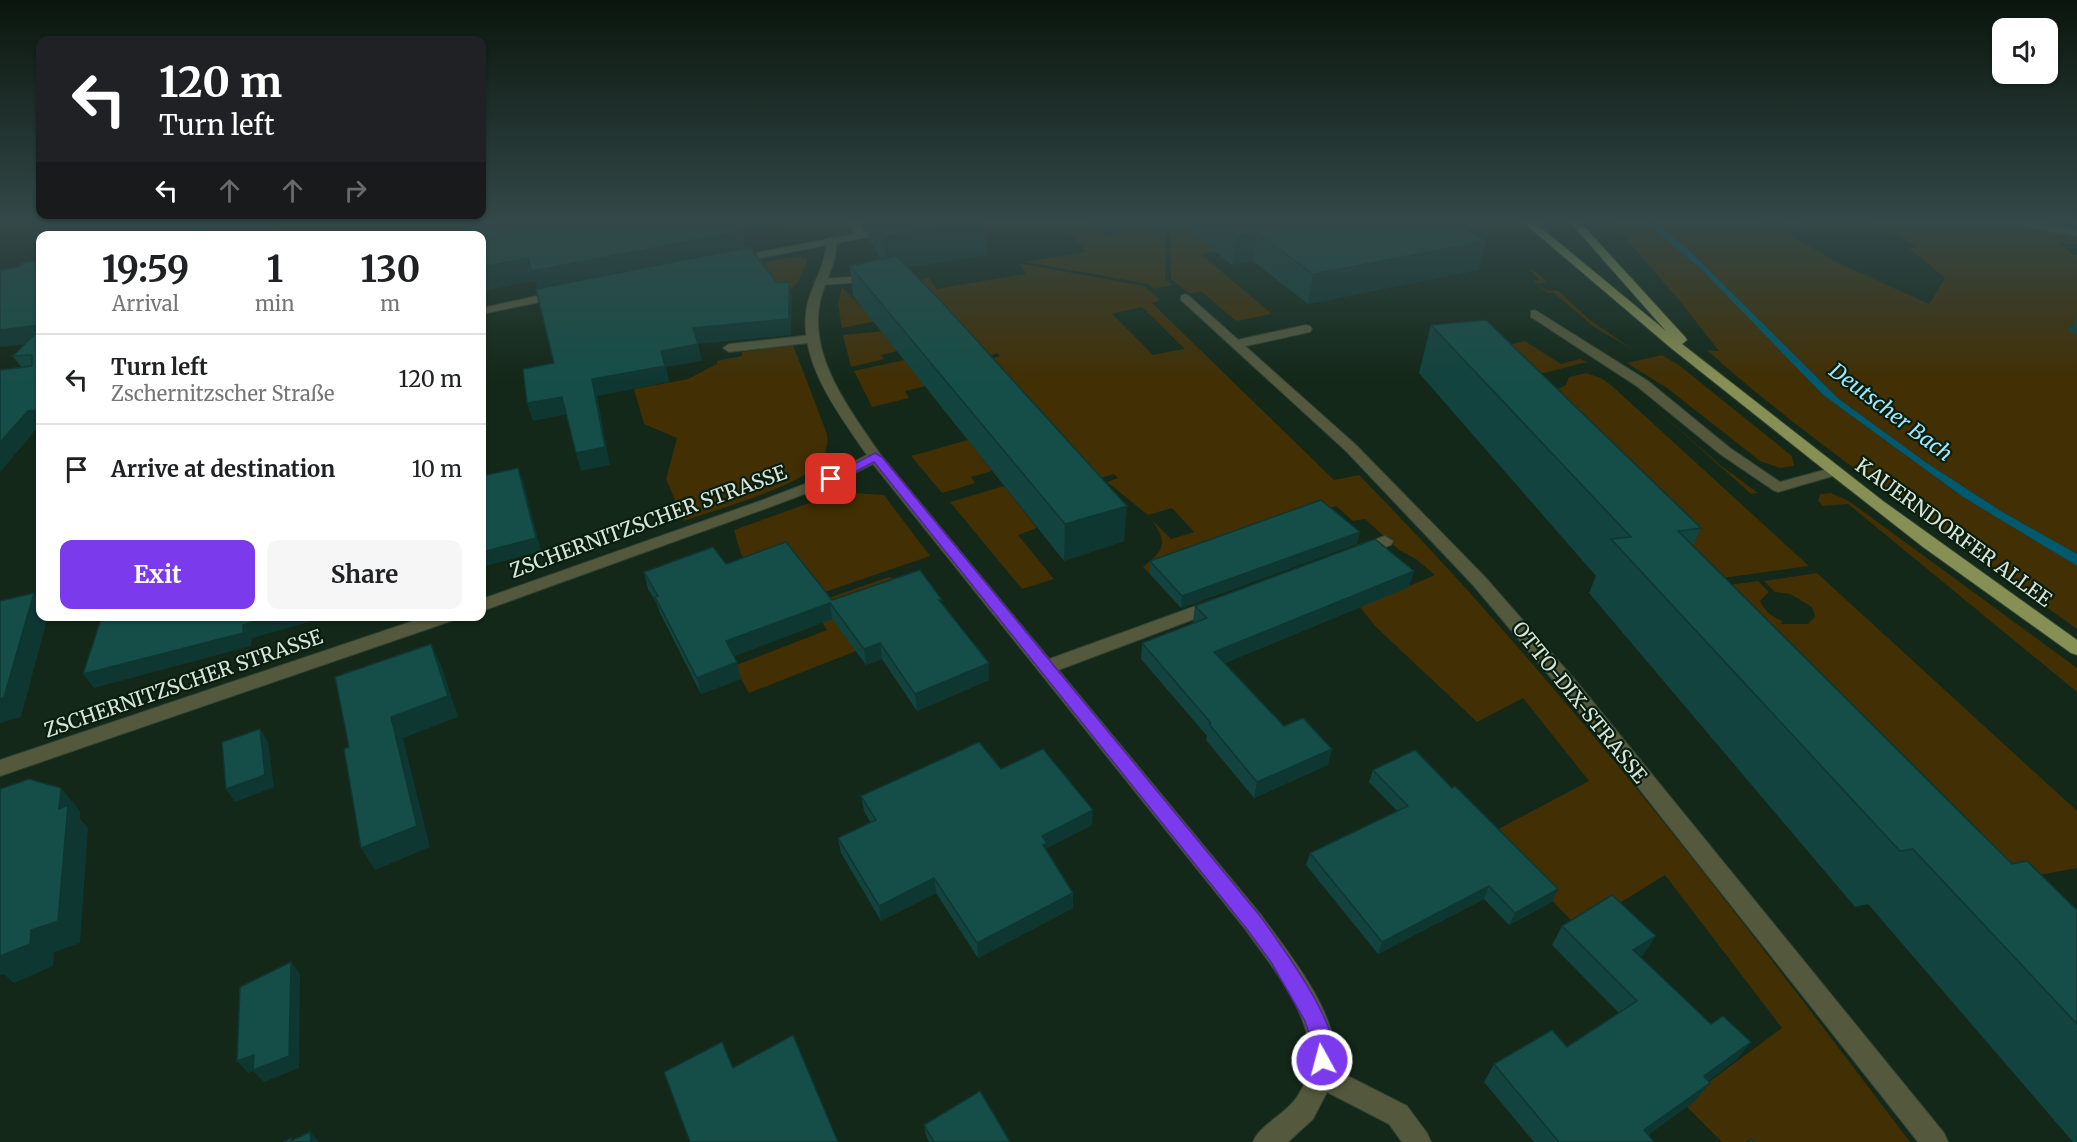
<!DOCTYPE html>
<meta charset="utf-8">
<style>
body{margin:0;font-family:Merriweather,serif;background:#f6f6f6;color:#202124;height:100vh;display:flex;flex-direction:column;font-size:22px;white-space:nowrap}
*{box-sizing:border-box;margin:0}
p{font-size:20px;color:#757577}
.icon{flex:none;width:33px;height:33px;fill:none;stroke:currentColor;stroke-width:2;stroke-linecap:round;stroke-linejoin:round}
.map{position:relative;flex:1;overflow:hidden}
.drawer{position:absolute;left:36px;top:231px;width:450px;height:390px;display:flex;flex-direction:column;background:#fff;border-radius:12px;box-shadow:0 2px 4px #0004}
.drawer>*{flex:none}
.guide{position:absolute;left:36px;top:36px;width:450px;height:183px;border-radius:12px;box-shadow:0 2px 4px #0004;background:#202124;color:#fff;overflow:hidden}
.controls{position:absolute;left:1992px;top:18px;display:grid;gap:12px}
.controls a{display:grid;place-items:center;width:66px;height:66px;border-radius:12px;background:#fff;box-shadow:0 2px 4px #0004;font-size:30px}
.pin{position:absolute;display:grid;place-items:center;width:51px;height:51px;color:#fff;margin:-26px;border-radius:12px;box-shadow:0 3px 9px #0006}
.me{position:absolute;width:66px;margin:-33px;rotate:353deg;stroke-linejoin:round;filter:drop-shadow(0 0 4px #0008)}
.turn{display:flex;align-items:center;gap:21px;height:126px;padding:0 24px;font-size:27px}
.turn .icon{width:78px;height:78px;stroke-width:2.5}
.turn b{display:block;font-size:42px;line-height:51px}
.lanes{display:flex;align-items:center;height:57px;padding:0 24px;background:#0003;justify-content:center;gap:30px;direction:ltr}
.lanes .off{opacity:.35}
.eta{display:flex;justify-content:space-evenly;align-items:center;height:102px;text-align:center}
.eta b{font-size:36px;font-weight:700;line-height:42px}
.primary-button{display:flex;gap:12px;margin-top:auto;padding:12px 24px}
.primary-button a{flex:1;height:69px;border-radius:12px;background:#7c3aed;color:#fff;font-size:24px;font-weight:700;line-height:69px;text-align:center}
.primary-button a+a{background:#f6f6f6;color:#202124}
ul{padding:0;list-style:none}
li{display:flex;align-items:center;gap:18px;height:90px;padding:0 24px;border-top:2px solid #e0e0e0}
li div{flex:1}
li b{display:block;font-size:22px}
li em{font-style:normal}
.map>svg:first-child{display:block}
</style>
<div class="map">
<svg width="2077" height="1142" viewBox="0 0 2077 1142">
<rect width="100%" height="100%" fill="#132818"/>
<g fill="#422f04" fill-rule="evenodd">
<path d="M 273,222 L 652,222 L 482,236 L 271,236 Z"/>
<path d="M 971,222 L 1087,222 L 1104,237 L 1161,228 L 1166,232 L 1165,279 L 1172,285 L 1154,289 L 1149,284 L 1025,262 L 1087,252 L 1064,227 L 1039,231 L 1034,225 L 971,234 Z"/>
<path d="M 1197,222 L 1266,222 L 1235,247 L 1201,254 L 1272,314 L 1236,321 L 1201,291 L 1190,294 L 1171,279 L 1170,231 L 1166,227 Z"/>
<path d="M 1612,222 L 1646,222 L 1703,271 L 1823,395 L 1963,497 L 2077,566 L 2077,629 C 2009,581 1941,532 1874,483 C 1816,440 1760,398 1707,350 L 1719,351 L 1679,300 Z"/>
<path d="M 1654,222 L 1758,222 L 1763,225 L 1782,230 L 1832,260 L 1929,304 L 1945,278 L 1909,248 L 1916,247 L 1875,222 L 2001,222 L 2077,237 L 2077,244 L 2059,243 L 2073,255 L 2077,255 L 2077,554 L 2001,511 L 1927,463 L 1839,399 L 1688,249 Z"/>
<path d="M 800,257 L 807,259 L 807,262 L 798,282 L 791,289 L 732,297 L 717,273 L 786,258 Z"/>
<path d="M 1018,263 L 1144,286 L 1160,300 L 1152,303 L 1334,480 L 1359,475 C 1561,680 1736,912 1910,1142 L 1722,1142 L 1687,1107 L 1696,1100 L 1691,1095 L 1782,1028 L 1665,875 L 1579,928 L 1487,835 L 1589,781 L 1523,698 L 1477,722 L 1375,626 L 1360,607 L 1435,575 L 1416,559 L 1399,550 L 1365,519 L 1353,521 L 1336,506 L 1149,573 L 1143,567 C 1165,549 1168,544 1152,520 L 1171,539 L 1194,532 L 1172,508 L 1148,515 L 1107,482 L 1118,478 L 1114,474 L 1101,478 L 990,360 L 1000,356 L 997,353 L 986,357 L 913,282 L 929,278 L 936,289 L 1026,274 ZM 1142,307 L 1184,348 L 1184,349 L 1153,355 L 1112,314 Z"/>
<path d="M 1530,270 L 1533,270 L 1547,282 L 1537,284 L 1547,291 L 1557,290 L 1590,320 L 1632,349 L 1594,327 L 1554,293 L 1547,293 L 1533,281 L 1540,280 Z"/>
<path d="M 842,287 L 862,308 L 866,308 L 876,321 L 842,328 L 838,305 Z"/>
<path d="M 884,331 L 897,351 L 881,355 L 884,359 L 851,367 L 843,335 Z"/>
<path d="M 1525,341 L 1561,364 L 1580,359 L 1587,362 L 1532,376 L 1494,349 Z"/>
<path d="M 793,345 L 827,434 C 828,445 826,457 818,465 C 796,487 716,510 684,521 L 666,479 L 677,438 L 644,424 L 634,389 L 688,379 L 717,364 L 717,361 L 742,356 L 742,352 Z"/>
<path d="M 1662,355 L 1680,366 L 1792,456 L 1794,466 L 1780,468 L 1760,461 L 1667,388 L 1627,363 Z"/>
<path d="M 904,360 L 926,386 L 905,391 L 909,398 L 872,407 L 854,371 Z"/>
<path d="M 1586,373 L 1601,378 L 1611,385 L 1809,566 L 1715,579 L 1556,390 L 1566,385 L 1569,377 Z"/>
<path d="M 1634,389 L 1720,465 L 1758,493 L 1751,494 Z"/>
<path d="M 968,440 L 992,471 L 971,477 L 975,483 L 942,493 L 911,456 Z"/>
<path d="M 1004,486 L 1037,528 L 1018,535 L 1054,579 L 1022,589 L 950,502 Z"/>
<path d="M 840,492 L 884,495 L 930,556 L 807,598 L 755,571 L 741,554 L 734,530 Z"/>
<path d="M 1831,493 L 1849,501 L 2077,668 L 2077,692 L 1848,504 L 1823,506 L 1818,501 L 1820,494 Z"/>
<path d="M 1817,573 L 2077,811 L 2077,868 L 1957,890 L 1722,586 L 1758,581 L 1769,592 L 1760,601 C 1765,612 1772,616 1782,621 L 1781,624 L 1808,624 L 1815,617 L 1812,607 L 1790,594 L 1775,592 L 1764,581 Z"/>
<path d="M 889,577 L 921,587 L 856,651 L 749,693 L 734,666 L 827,630 L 811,604 Z"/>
</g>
<path fill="#00596d" d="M 1646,222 L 1654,222 L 1688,249 L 1839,399 L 1927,463 L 2001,511 L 2077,554 L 2077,566 L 1963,497 L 1823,395 L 1703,271 Z"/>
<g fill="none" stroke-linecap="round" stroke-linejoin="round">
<defs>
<g id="service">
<path d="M 1785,222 L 1796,222 L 1798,224 L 1793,227 Z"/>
<path d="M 2012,222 L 2032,222 L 2077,230 L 2077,236 L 2017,225 Z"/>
<path d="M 873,276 L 877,277 L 877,281 L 820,285 L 814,282 L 820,279 Z"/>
<path d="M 1306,325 L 1310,326 L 1312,329 L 1310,332 L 1237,348 L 1231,344 L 1237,340 Z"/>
<path d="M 812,335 L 816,336 L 818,339 L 816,342 L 729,352 L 723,348 L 729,344 Z"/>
<path d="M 1385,536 L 1393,541 L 1391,545 L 1360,556 L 1352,551 L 1354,547 Z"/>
<path d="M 1215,599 L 1221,601 L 1224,605 L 1221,609 L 1053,672 L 1047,673 L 1041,672 L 1038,667 L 1041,662 Z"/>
</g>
<g id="minor">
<path d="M 851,222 L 861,222 L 861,228 L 866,234 L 865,236 L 857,236 L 851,228 Z"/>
<path d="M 831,237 L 836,240 C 838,263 824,281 820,302 C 808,357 851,411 880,454 L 1261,915 C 1289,954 1344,1019 1334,1069 L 1407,1106 L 1427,1133 L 1431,1142 L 1402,1142 L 1389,1124 L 1327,1092 L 1313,1119 L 1288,1142 L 1253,1142 C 1260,1124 1285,1115 1297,1097 C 1336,1041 1277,974 1245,929 L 873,464 L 836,482 L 770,507 L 482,611 L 482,599 L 760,501 L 826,476 L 867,455 C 838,413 797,360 807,306 C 812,283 827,264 826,240 Z"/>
<path d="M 1185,294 L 1189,296 L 1356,445 L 1485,577 L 1576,681 L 1944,1133 L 1948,1142 L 1918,1142 L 1562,691 L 1473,585 L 1346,451 L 1181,300 L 1181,296 Z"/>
<path d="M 1535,310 L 1648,381 L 1730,448 L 1780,482 L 1835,467 L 1842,471 L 1840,474 L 1778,492 L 1773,490 L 1720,454 L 1638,387 L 1531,317 L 1531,311 Z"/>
<path d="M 428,616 L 456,616 L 454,620 L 0,776 L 0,760 Z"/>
</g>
<g id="tertiary">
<path d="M 916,222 L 935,222 L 930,225 L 735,263 L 729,260 L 735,257 Z"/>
<path d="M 560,291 L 566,295 L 564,297 L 482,314 L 482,308 Z"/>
</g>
<path id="primary" d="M 1523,222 L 1534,222 L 1666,331 L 1570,222 L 1580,222 L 1685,337 L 1687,340 L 1682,344 L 1883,501 L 2077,640 L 2077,655 L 2071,653 L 1923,547 L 1822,468 L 1671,348 Z"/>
</defs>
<use href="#service" stroke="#2f4233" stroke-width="2"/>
<use href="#minor" stroke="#2f4233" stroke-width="2"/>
<use href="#tertiary" stroke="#2f4233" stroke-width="2"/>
<use href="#primary" stroke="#2f4233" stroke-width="2"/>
<use href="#service" fill="#54593d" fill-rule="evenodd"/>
<use href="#minor" fill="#54593d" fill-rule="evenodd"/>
<use href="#tertiary" fill="#54593d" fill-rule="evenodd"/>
<use href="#primary" fill="#868f54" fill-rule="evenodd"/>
</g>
<g fill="#12433e">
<path d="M 863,222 L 986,222 L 987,255 L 907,267 L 1124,541 L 1064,561 L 853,296 L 850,266 L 881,259 L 869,239 L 868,229 L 865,230 Z"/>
<path d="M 1179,222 L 1455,222 L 1486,241 L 1478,270 L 1308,304 L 1253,261 L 1232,265 Z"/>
<path d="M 40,257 L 40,427 L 38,427 L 21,367 L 13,356 L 26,344 L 0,347 L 35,261 Z"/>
<path d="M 2077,317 L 2077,335 L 2068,331 Z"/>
<path d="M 1431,325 L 1701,528 L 1693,546 L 2012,864 L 2077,910 L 2077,1142 L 2073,1142 L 1868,904 L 1855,907 L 1589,593 L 1596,576 L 1419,373 Z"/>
<path d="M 1357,544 L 1181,608 L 1149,573 L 1150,561 Z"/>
<path d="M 726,564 L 832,600 L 942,604 L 989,663 L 989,680 L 917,711 L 882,659 L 866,665 L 832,619 L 734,656 L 737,662 L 741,679 L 701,694 L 660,613 L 656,602 L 648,589 L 644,572 Z"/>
<path d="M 1409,587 L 1225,663 L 1284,726 L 1328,765 L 1254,798 L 1206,740 L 1207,736 L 1141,659 L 1142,643 L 1195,623 L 1193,622 L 1195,606 Z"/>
<path d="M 1001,769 L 1092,825 L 1047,848 L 1047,851 L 1073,908 L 978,958 L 936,893 L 881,921 L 841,853 L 838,838 L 871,823 L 864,811 L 861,796 Z"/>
<path d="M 1373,770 L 1552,902 L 1509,925 L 1484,899 L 1378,954 L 1306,865 L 1310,853 L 1397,811 L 1369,782 Z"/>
<path d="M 1562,926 L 1644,954 L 1640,957 L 1711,1024 L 1751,1042 L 1736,1060 L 1708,1081 L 1696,1100 L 1648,1135 L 1654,1142 L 1534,1142 L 1484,1082 L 1494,1064 L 1567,1047 L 1619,1013 L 1552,945 Z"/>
<path d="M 924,1125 L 1010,1142 L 929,1142 L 926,1136 Z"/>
</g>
<g fill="#0f3732">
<path d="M 729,222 L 793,222 L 742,231 L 746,253 L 539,294 L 535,281 L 482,291 L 482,267 Z"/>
<path d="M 864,222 L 867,222 L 868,229 L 865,230 Z"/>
<path d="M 983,222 L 986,222 L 987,255 L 887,270 L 884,236 Z"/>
<path d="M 1256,232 L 1253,261 L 1232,265 L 1236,236 Z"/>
<path d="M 1486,241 L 1478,270 L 1308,304 L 1313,274 Z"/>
<path d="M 789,282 L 792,298 L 791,335 L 698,344 L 702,361 L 666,367 L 669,382 L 597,396 L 610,465 L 581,471 L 576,453 L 592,379 L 661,351 L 693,328 Z"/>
<path d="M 40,325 L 40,342 L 0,347 L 0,330 Z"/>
<path d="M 562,397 L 568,414 L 533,421 L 527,403 Z"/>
<path d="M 40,410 L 40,427 L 38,427 L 0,472 L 0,442 L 28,411 Z"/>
<path d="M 518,468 L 523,481 L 541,551 L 482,567 L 482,552 Z"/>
<path d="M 1127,506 L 1124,541 L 1064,561 L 1065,524 Z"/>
<path d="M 1360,532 L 1357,544 L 1181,608 L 1182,596 Z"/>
<path d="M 1414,571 L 1409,587 L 1212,668 L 1214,652 Z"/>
<path d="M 34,593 L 40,601 L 40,616 L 48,616 L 21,717 L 0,723 L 0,699 Z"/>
<path d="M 830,603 L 832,619 L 730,658 L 726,641 Z"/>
<path d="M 273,616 L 330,616 L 252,638 L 251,646 L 94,688 L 83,674 L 243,625 Z"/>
<path d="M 880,643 L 882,659 L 866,665 L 864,649 Z"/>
<path d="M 431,644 L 441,665 L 458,717 L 403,738 L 430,847 L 375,870 L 361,848 L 391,717 Z"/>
<path d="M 737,662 L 741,679 L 701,694 L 697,678 Z"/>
<path d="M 989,663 L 989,680 L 917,711 L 915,694 Z"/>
<path d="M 260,729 L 268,742 L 274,787 L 235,802 L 226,789 Z"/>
<path d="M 1332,749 L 1328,765 L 1254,798 L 1257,782 Z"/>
<path d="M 61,788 L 80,811 L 80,819 L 88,828 L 80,943 L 54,952 L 53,966 L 14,983 L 4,974 L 0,975 L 0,956 L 31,930 L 59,809 Z"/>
<path d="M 1093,810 L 1092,825 L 1047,848 L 1047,858 L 1043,860 L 1042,836 Z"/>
<path d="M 934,878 L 936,893 L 881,921 L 879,906 Z"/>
<path d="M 1489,886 L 1484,899 L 1378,954 L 1382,942 Z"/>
<path d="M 1558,889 L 1552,902 L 1509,925 L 1515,913 Z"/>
<path d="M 1073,893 L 1073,908 L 978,958 L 977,943 Z"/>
<path d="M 1656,936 L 1644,954 L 1621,968 L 1633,950 Z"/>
<path d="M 291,962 L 300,974 L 299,1068 L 264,1082 L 253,1071 L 248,1073 L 237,1061 Z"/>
<path d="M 1751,1042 L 1736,1060 L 1690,1094 L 1704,1076 Z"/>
<path d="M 1710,1083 L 1696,1100 L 1638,1142 L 1644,1130 Z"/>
<path d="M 310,1132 L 319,1142 L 311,1142 Z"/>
</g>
<g fill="#154e48" stroke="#0f3732" stroke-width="1.5">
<path d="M 197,222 L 219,236 L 190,236 Z"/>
<path d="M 470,222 L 734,222 L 742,231 L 532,271 L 528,258 L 482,267 L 482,236 L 451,236 L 472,232 Z"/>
<path d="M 875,222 L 983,222 L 884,236 Z"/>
<path d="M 1218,222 L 1455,222 L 1486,241 L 1313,274 L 1256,232 L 1236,236 Z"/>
<path d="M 750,247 L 777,283 L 789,282 L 789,319 L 693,328 L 698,344 L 661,351 L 665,366 L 592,379 L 605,447 L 576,453 L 562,397 L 527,403 L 523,369 L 554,363 L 536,289 Z"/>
<path d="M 896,256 L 939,299 L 1127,506 L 1065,524 L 850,266 Z"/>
<path d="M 38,257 L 40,257 L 40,325 L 0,330 L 0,270 L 19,267 L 22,263 L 35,261 Z"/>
<path d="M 1486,320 L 1701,528 L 1678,531 L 2012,864 L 2027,861 L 2077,910 L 2077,1024 L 1913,849 L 1900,851 L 1611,539 L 1631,537 L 1431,325 Z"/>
<path d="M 40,329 L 40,410 L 28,411 L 0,442 L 0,370 L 32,366 L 32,355 L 13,356 Z"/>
<path d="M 518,468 L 536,538 L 482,552 L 482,476 Z"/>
<path d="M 1321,500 L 1360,532 L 1182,596 L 1150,561 Z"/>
<path d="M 1375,539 L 1414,571 L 1214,652 L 1284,726 L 1303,718 L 1332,749 L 1257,782 L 1209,724 L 1211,723 L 1142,643 L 1207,618 L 1195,606 Z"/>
<path d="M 786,542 L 832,600 L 920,570 L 942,600 L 939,600 L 989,663 L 915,694 L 880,643 L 864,649 L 830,603 L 726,641 L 737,662 L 697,678 L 655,597 L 658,596 L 644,572 L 713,547 L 726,564 Z"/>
<path d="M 34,593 L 4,697 L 0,699 L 0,601 Z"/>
<path d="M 102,616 L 273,616 L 243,625 L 243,633 L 83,674 Z"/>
<path d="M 431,644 L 448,696 L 391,717 L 417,826 L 361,848 L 344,749 L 349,747 L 335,677 Z"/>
<path d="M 260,729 L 265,775 L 226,789 L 222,742 Z"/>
<path d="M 979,742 L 1001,769 L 1043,749 L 1093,810 L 1042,836 L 1047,843 L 1043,845 L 1073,893 L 977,943 L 934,878 L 879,906 L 838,838 L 876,820 L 861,796 Z"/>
<path d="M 1415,750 L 1452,788 L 1455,786 L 1558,889 L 1515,913 L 1489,886 L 1382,942 L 1310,853 L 1408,806 L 1373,770 Z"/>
<path d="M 29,779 L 61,788 L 59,809 L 68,805 L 58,921 L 31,930 L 30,944 L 0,956 L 0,789 Z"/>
<path d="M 1612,895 L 1656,936 L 1633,950 L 1711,1024 L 1723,1016 L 1751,1042 L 1704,1076 L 1710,1083 L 1644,1130 L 1654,1142 L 1559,1142 L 1494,1064 L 1552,1030 L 1567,1047 L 1637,1001 L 1562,926 Z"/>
<path d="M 291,962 L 289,1056 L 253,1070 L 254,1055 L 237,1061 L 240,987 Z"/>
<path d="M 793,1035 L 838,1142 L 690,1142 L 664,1072 L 722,1042 L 733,1068 Z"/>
<path d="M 980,1091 L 1010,1142 L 934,1142 L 924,1125 Z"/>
<path d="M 310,1132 L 311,1142 L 283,1142 L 291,1138 L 291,1141 Z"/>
<path d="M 1751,1139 L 1754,1142 L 1747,1142 Z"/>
</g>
<linearGradient id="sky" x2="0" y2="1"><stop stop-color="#0a160d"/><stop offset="0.58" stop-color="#334848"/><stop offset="1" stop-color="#334848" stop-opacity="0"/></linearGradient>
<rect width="2077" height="381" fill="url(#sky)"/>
<path fill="#7c3aed" stroke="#51269a" stroke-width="1.5" d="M 875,453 L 882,457 L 1260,916 C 1281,945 1329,1011 1333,1045 C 1334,1052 1332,1061 1329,1067 L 1322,1070 L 1314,1067 L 1311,1060 L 1313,1045 L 1305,1021 L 1271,962 L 1246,928 L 874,462 L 835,482 L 831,483 L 825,479 Z"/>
<g text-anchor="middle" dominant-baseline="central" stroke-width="4.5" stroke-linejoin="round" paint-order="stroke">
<g font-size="20" fill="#d8e5da" stroke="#0a1e0f">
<text transform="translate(648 521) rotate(-20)">ZSCHERNITZSCHER STRASSE</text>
<text transform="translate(1954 532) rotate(36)">KAUERNDORFER ALLEE</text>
<text transform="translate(183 683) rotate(-19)">ZSCHERNITZSCHER STRASSE</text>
<text transform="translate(1580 702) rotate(51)">OTTO-DIX-STRASSE</text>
</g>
<g font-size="21" font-style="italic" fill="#9fe6fc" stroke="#0a1e0f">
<text transform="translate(1891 412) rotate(37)">Deutscher Bach</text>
</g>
</g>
</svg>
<div class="controls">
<a><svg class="icon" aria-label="sound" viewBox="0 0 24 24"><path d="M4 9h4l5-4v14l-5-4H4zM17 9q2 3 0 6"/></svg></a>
</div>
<div class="pin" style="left:831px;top:479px;background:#d93025"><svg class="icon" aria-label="arrive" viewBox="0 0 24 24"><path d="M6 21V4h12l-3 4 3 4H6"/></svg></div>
<svg class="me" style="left:1322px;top:1060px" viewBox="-20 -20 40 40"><circle r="17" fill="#7c3aed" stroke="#fff" stroke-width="3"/><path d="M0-11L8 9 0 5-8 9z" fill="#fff"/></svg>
<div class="guide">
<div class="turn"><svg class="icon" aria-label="left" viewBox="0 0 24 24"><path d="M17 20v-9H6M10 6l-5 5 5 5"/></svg><div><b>120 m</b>Turn left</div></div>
<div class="lanes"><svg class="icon" aria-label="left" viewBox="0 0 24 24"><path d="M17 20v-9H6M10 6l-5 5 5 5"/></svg><svg class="icon off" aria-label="ahead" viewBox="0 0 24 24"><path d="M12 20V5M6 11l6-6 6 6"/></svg><svg class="icon off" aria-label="ahead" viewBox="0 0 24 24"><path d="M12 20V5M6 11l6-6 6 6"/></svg><svg class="icon off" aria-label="right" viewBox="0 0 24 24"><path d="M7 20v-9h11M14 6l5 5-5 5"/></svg></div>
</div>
<section class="drawer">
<div class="eta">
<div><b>19:59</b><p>Arrival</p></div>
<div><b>1</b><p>min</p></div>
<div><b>130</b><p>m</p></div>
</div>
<ul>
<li><svg class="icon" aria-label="left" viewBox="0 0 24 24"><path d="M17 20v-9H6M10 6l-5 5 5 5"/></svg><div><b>Turn left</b><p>Zschernitzscher Straße</p></div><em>120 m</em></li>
<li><svg class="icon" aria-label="arrive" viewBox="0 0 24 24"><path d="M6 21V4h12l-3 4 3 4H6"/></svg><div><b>Arrive at destination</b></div><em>10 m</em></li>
</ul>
<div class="primary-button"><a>Exit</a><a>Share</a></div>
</section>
</div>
